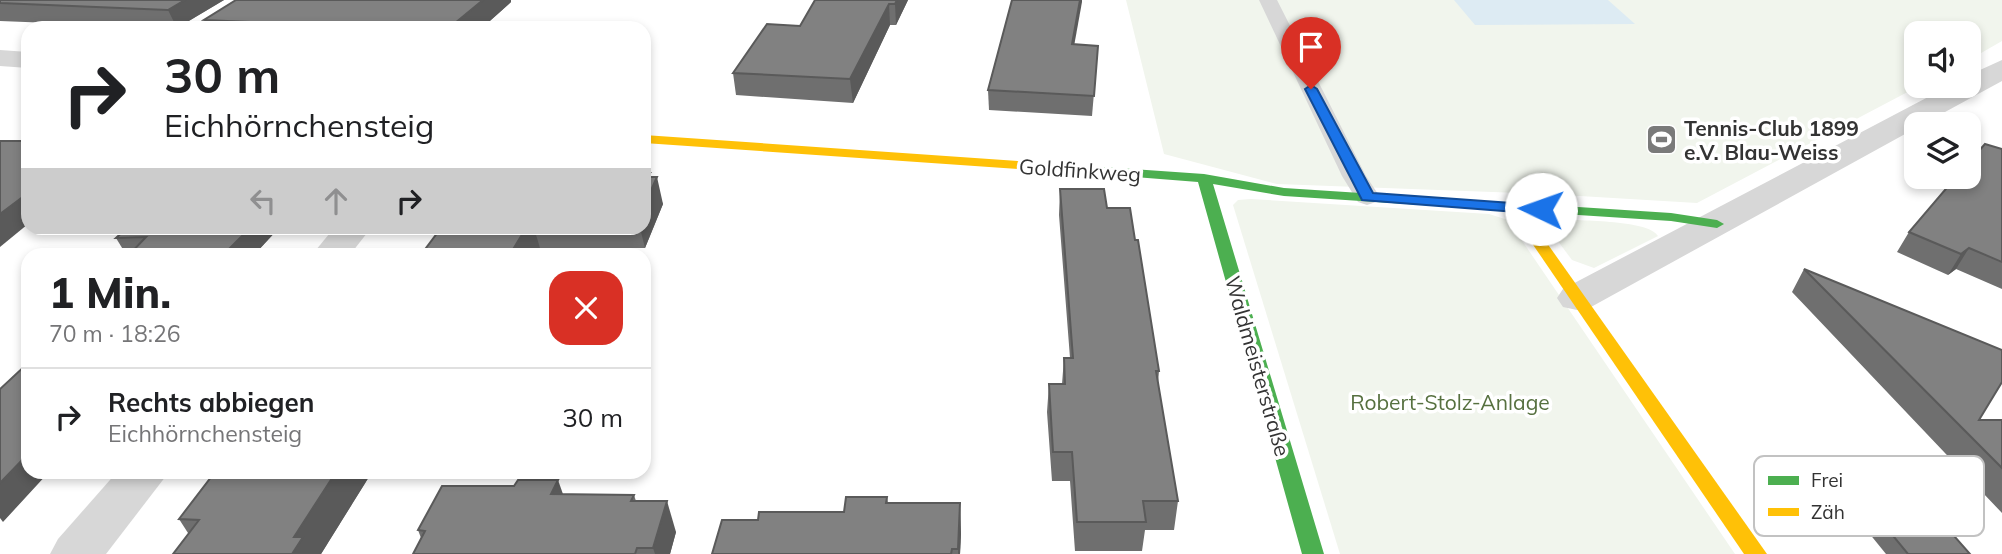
<!DOCTYPE html>
<html lang="de">
<meta charset="utf-8">
<style>
body{margin:0;font-family:Mulish,sans-serif;background:#f6f6f6;color:#202124;height:100vh;display:flex;flex-direction:column;font-size:26px;white-space:nowrap}
*{box-sizing:border-box;margin:0}
p{font-size:23px;color:#757577}
.icon{flex:none;width:38px;height:38px;fill:none;stroke:currentColor;stroke-width:2;stroke-linecap:round;stroke-linejoin:round}
.map{position:relative;flex:1;overflow:hidden}
.details{position:absolute;left:21px;top:248px;width:630px;height:231px;display:flex;flex-direction:column;background:#fff;border-radius:21px;box-shadow:0 4px 10px #0003}
.details>*{flex:none}
.hud{position:absolute;left:21px;top:21px;width:630px;height:214px;border-radius:21px;box-shadow:0 4px 10px #0003;background:#fff;color:#202124;overflow:hidden}
.fabs{position:absolute;left:1904px;top:21px;display:grid;gap:14px}
.fabs a{display:grid;place-items:center;width:77px;height:77px;border-radius:14px;background:#fff;box-shadow:0 4px 10px #0003;font-size:35px}
.pin{position:absolute;display:grid;place-items:center;width:60px;height:60px;color:#fff;margin:-72px -30px;border-radius:50% 50% 50% 0;rotate:-45deg;box-shadow:0 0 7px #0007}
.pin .icon{rotate:45deg}
.me{position:absolute;width:77px;margin:-38px;rotate:273deg;stroke-linejoin:round;filter:drop-shadow(0 0 5px #0008)}
.turn{display:flex;align-items:center;gap:24px;height:147px;padding:0 28px;font-size:32px}
.turn .icon{width:91px;height:91px;stroke-width:2.5}
.turn b{display:block;font-size:49px;line-height:60px}
.lanes{display:flex;align-items:center;height:66px;padding:0 28px;background:#0003;justify-content:center;gap:35px;direction:ltr}
.lanes .off{opacity:.35}
.round{display:grid;place-items:center;flex:none;width:74px;height:74px;border-radius:21px;background:#f6f6f6}
.summary{display:flex;align-items:center;justify-content:space-between;height:119px;padding:0 28px}
h1{font-size:42px;font-weight:800;line-height:52px}
ul{padding:0;list-style:none}
li{display:flex;align-items:center;gap:21px;height:98px;padding:0 28px;border-top:2px solid #e0e0e0}
li div{flex:1}
li b{display:block;font-size:26px}
li em{font-style:normal}
.map>svg:first-child{display:block}
</style>
<div class="map">
<svg width="2002" height="554" viewBox="0 0 2002 554">
<rect width="100%" height="100%" fill="#fff"/>
<g fill="#f1f5ed">
<path d="M 1126,0 L 2002,0 L 2002,41 L 1969,60 L 1969,33 L 1916,33 L 1916,86 L 1919,86 L 1697,203 L 1546,194 L 1277,184 L 1164,154 Z"/>
<path d="M 1251,199 L 1489,214 L 1508,220 L 1735,554 L 1340,554 L 1233,205 L 1238,200 Z"/>
<path d="M 1553,219 C 1575,221 1648,219 1658,236 L 1594,268 L 1572,260 L 1546,225 Z"/>
</g>
<path fill="#ddebf3" d="M 1454,0 L 1608,0 L 1635,24 L 1475,25 Z"/>
<g fill="none" stroke-linecap="round" stroke-linejoin="round">
<path fill="#d7d7d7" fill-rule="evenodd" d="M 1259,0 L 1277,0 L 1366,176 L 1380,197 L 1376,202 L 1367,205 L 1358,202 L 1342,176 Z"/>
<g fill="#d7d7d7" fill-rule="evenodd">
<path d="M 0,50 L 28,52 L 28,68 L 0,66 Z"/>
<path d="M 2002,60 L 2002,81 L 1923,124 L 1916,124 L 1916,128 L 1591,307 L 1577,310 L 1563,307 L 1557,298 L 1563,289 L 1949,86 L 1969,86 L 1969,75 Z"/>
<path d="M 334,228 L 371,228 L 349,256 L 311,256 Z"/>
<path d="M 117,472 L 169,472 L 106,554 L 50,554 L 58,539 Z"/>
</g>
<path fill="#4caf50" fill-rule="evenodd" d="M 1089,166 L 1204,174 L 1284,188 L 1671,213 L 1717,220 L 1724,224 L 1717,228 L 1671,221 L 1284,196 L 1213,184 L 1324,554 L 1302,554 L 1198,182 L 1084,173 L 1082,170 L 1084,167 Z"/>
<g fill="#ffc107" fill-rule="evenodd">
<path d="M 644,135 L 1089,166 L 1096,170 L 1089,174 L 644,143 Z"/>
<path d="M 1515,204 L 1520,205 L 1767,554 L 1744,554 L 1508,208 Z"/>
</g>
</g>
<g fill="#6f6f6f">
<path d="M 0,0 L 224,0 L 177,28 L 0,21 Z"/>
<path d="M 815,0 L 908,0 L 896,25 L 890,25 L 853,103 L 736,95 L 733,73 L 800,26 Z"/>
<path d="M 511,2 L 482,28 L 207,28 L 204,20 Z"/>
<path d="M 1074,44 L 1098,46 L 1092,116 L 989,110 L 988,90 Z"/>
<path d="M 2002,149 L 2002,289 L 1956,269 L 1948,275 L 1897,252 L 1909,232 Z"/>
<path d="M 650,177 L 663,204 L 645,248 L 540,248 L 441,228 L 644,228 Z"/>
<path d="M 1060,189 L 1107,208 L 1159,371 L 1158,383 L 1178,501 L 1174,530 L 1145,530 L 1142,551 L 1075,551 L 1070,481 L 1052,481 L 1047,412 L 1049,384 L 1062,384 L 1064,358 L 1070,358 L 1059,215 Z"/>
<path d="M 127,228 L 277,228 L 278,229 L 253,256 L 127,256 L 116,238 Z"/>
<path d="M 1804,269 L 1979,420 L 2002,420 L 2002,513 L 1792,292 Z"/>
<path d="M 215,472 L 372,472 L 321,554 L 188,533 L 179,519 Z"/>
<path d="M 563,494 L 634,495 L 636,501 L 676,532 L 670,554 L 413,554 L 421,538 L 418,530 Z"/>
<path d="M 887,497 L 888,503 L 960,503 L 961,534 L 960,554 L 712,554 L 758,520 L 844,512 Z"/>
<path d="M 1866,503 L 1970,554 L 1886,554 L 1856,517 Z"/>
</g>
<g fill="#5a5a5a">
<path d="M 185,0 L 224,0 L 177,28 L 168,10 Z"/>
<path d="M 483,0 L 511,0 L 511,2 L 482,28 L 449,28 Z"/>
<path d="M 897,0 L 908,0 L 896,25 L 895,4 Z"/>
<path d="M 1080,0 L 1082,0 L 1082,2 L 1071,63 L 1072,44 Z"/>
<path d="M 889,4 L 890,25 L 853,103 L 850,79 Z"/>
<path d="M 650,173 L 653,186 L 657,177 L 663,204 L 645,248 L 640,228 L 644,228 L 644,206 L 647,177 Z"/>
<path d="M 28,193 L 28,224 L 0,247 L 0,214 Z"/>
<path d="M 250,228 L 277,228 L 278,229 L 253,256 L 222,256 Z"/>
<path d="M 526,228 L 534,228 L 540,248 L 536,256 L 509,256 Z"/>
<path d="M 1969,248 L 1956,269 L 1948,275 L 1961,254 Z"/>
<path d="M 28,454 L 28,472 L 49,472 L 3,522 L 0,518 L 0,483 Z"/>
<path d="M 336,472 L 372,472 L 321,554 L 292,554 L 294,537 Z"/>
<path d="M 558,480 L 569,511 L 551,494 Z"/>
<path d="M 667,501 L 676,532 L 670,554 L 655,554 L 653,548 Z"/>
<path d="M 960,503 L 961,534 L 960,554 L 958,554 Z"/>
</g>
<g fill="#818181" stroke="#5a5a5a" stroke-width="2">
<path d="M 0,0 L 185,0 L 168,10 L 0,3 Z"/>
<path d="M 236,0 L 483,0 L 449,28 L 422,28 L 398,26 L 384,28 L 204,20 Z"/>
<path d="M 815,0 L 897,0 L 895,4 L 889,4 L 850,79 L 733,73 L 767,24 L 800,26 Z"/>
<path d="M 1012,0 L 1080,0 L 1072,44 L 1098,46 L 1094,96 L 988,90 Z"/>
<path d="M 0,141 L 28,141 L 28,193 L 0,214 Z"/>
<path d="M 1985,144 L 2002,149 L 2002,262 L 1969,248 L 1961,254 L 1909,232 L 1956,177 L 1969,177 L 1969,162 Z"/>
<path d="M 644,173 L 650,173 L 647,177 L 657,177 L 644,206 Z"/>
<path d="M 1060,189 L 1104,189 L 1107,208 L 1130,208 L 1135,240 L 1138,240 L 1159,371 L 1156,371 L 1178,501 L 1143,501 L 1146,522 L 1077,522 L 1072,452 L 1053,452 L 1049,384 L 1065,384 L 1064,358 L 1073,358 Z"/>
<path d="M 127,228 L 250,228 L 222,256 L 128,256 L 146,237 L 116,238 Z"/>
<path d="M 441,228 L 526,228 L 509,256 L 420,256 Z"/>
<path d="M 1804,269 L 2002,350 L 2002,382 L 1979,420 L 2002,420 L 2002,468 Z"/>
<path d="M 28,363 L 28,454 L 0,483 L 0,389 Z"/>
<path d="M 215,472 L 336,472 L 294,537 L 303,537 L 292,554 L 173,554 L 199,520 L 179,519 Z"/>
<path d="M 518,480 L 558,480 L 551,494 L 634,495 L 631,501 L 667,501 L 653,548 L 637,548 L 635,554 L 413,554 L 425,531 L 418,530 L 442,486 L 514,486 Z"/>
<path d="M 846,497 L 887,497 L 886,503 L 960,503 L 958,549 L 952,549 L 951,554 L 712,554 L 722,520 L 758,520 L 759,512 L 844,512 Z"/>
<path d="M 1866,503 L 1925,503 L 1970,554 L 1908,554 Z"/>
</g>
<path fill="#1a73e8" stroke="#114b97" stroke-width="2" d="M 1311,85 L 1317,89 L 1373,193 L 1541,205 L 1548,209 L 1541,214 L 1362,200 L 1305,89 Z"/>
<defs>
<symbol id="stadium-square" viewBox="-11 -11 22 22"><rect x="-9" y="-9" width="18" height="18" rx="4" fill="#7a7a7a" stroke="#fff"/><path d="M0-5a6.5 5 0 1 0 0 10a6.5 5 0 1 0 0-10ZM-3.5-1.8h7v3.6h-7Z" fill="#fff"/></symbol>
</defs>
<g fill-rule="evenodd">
<use href="#stadium-square" x="1644" y="122" width="35" height="35"/>
</g>
<g text-anchor="middle" dominant-baseline="central" stroke-width="7" stroke-linejoin="round" paint-order="stroke">
<g font-size="21" font-weight="bold" fill="#333" stroke="#fff" text-anchor="start">
<text x="1684" y="128">Tennis-Club 1899<tspan x="1684" dy="24">e.V. Blau-Weiss</tspan></text>
</g>
<g font-size="21" fill="#333" stroke="#fff">
<text transform="translate(1080 170) rotate(4)">Goldfinkweg</text>
<text transform="translate(1258 366) rotate(74)">Waldmeisterstraße</text>
</g>
<g font-size="21" fill="#56703f" stroke="#fff">
<text x="1450" y="402">Robert-Stolz-Anlage</text>
</g>
</g>
<rect x="1754" y="456" width="230" height="80" rx="10" fill="#fff" stroke="#c2c2c2" stroke-width="2"/>
<rect x="1768" y="476" width="31" height="9" fill="#4caf50"/>
<rect x="1768" y="508" width="31" height="8" fill="#ffc107"/>
<g font-size="19" fill="#333">
<text x="1811" y="487">Frei</text>
<text x="1811" y="519">Zäh</text>
</g>
</svg>
<div class="fabs">
<a><svg class="icon" aria-label="sound" viewBox="0 0 24 24"><path d="M4 9h4l5-4v14l-5-4H4zM17 9q2 3 0 6"/></svg></a>
<a><svg class="icon" aria-label="layers" viewBox="0 0 24 24"><path d="M12 4l9 5-9 5-9-5zM3 14l9 5 9-5"/></svg></a>
</div>
<div class="pin" style="left:1311px;top:89px;background:#d93025"><svg class="icon" aria-label="arrive" viewBox="0 0 24 24"><path d="M6 21V4h12l-3 4 3 4H6"/></svg></div>
<svg class="me" style="left:1541px;top:209px" viewBox="-20 -20 40 40"><circle r="19" fill="#fff"/><path d="M0-13L10 11 0 6-10 11z" fill="#1a73e8"/></svg>
<div class="hud">
<div class="turn"><svg class="icon" aria-label="right" viewBox="0 0 24 24"><path d="M7 20v-9h11M14 6l5 5-5 5"/></svg><div><b>30 m</b>Eichhörnchensteig</div></div>
<div class="lanes"><svg class="icon off" aria-label="left" viewBox="0 0 24 24"><path d="M17 20v-9H6M10 6l-5 5 5 5"/></svg><svg class="icon off" aria-label="ahead" viewBox="0 0 24 24"><path d="M12 20V5M6 11l6-6 6 6"/></svg><svg class="icon" aria-label="right" viewBox="0 0 24 24"><path d="M7 20v-9h11M14 6l5 5-5 5"/></svg></div>
</div>
<section class="details">
<div class="summary"><div><h1>1 Min.</h1><p>70 m · 18:26</p></div><a class="round" style="background:#d93025;color:#fff"><svg class="icon" aria-label="close" viewBox="0 0 24 24"><path d="M6 6l12 12M18 6L6 18"/></svg></a></div>
<ul>
<li><svg class="icon" aria-label="right" viewBox="0 0 24 24"><path d="M7 20v-9h11M14 6l5 5-5 5"/></svg><div><b>Rechts abbiegen</b><p>Eichhörnchensteig</p></div><em>30 m</em></li>
</ul>
</section>
</div>
